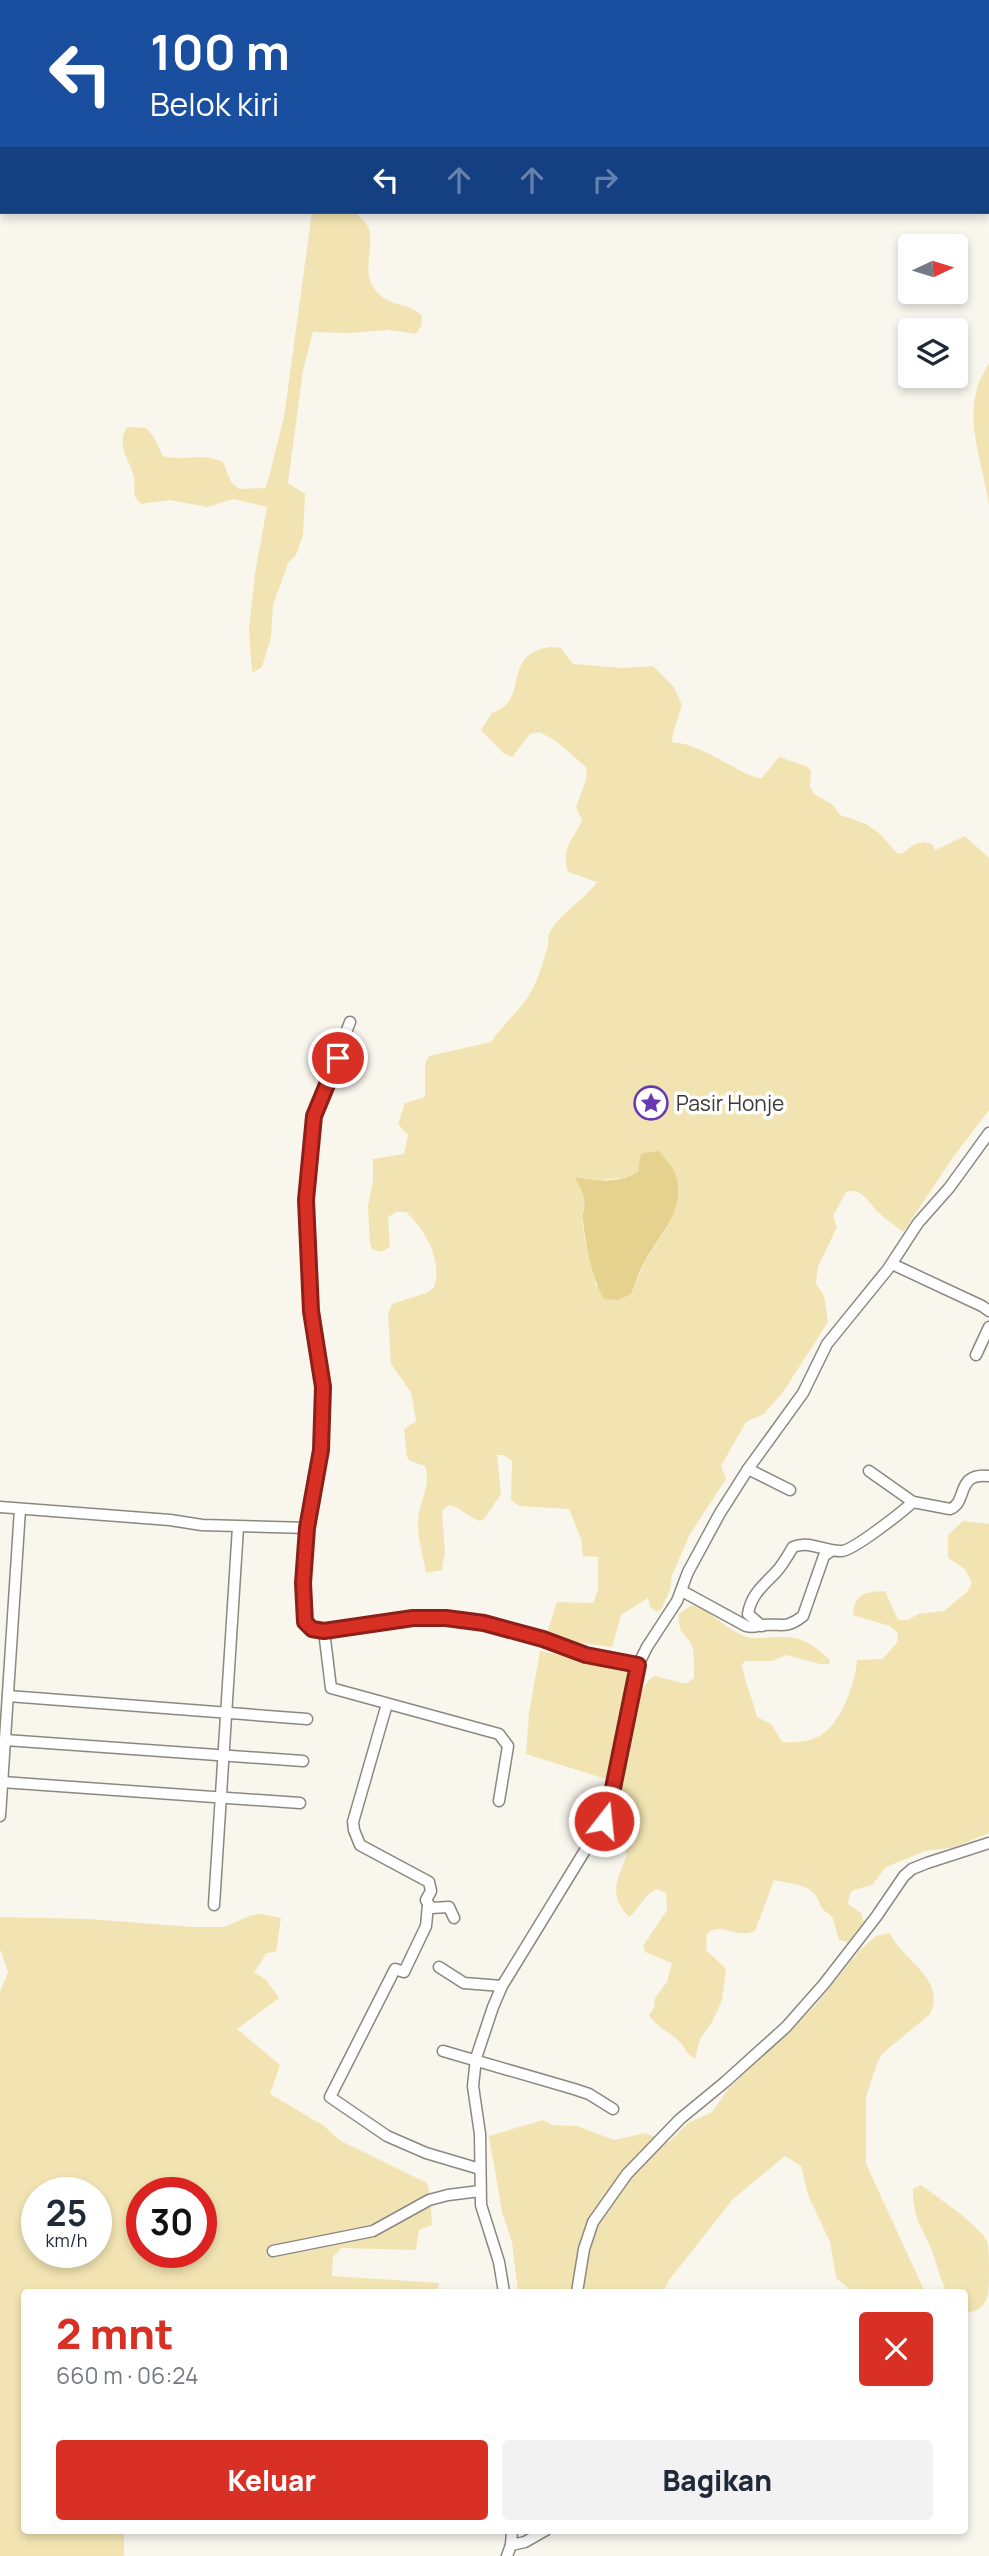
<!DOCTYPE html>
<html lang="id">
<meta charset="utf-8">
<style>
body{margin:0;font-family:Manrope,sans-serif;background:#f2f2f3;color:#1f2937;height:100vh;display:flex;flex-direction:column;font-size:26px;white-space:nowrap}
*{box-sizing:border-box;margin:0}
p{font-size:23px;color:#747a83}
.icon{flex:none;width:38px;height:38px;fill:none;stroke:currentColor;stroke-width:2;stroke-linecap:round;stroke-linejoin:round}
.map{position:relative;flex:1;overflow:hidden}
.details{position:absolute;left:21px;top:2289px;width:947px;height:245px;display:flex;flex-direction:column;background:#fff;border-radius:7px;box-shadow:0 4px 10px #0003}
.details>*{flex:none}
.top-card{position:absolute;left:0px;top:0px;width:990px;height:214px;box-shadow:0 4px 10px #0003;background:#1a4fa0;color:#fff;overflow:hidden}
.needle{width:46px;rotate:86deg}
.fabs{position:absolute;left:898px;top:234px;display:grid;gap:14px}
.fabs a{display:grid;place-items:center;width:70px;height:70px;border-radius:7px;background:#fff;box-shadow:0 4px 10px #0003;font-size:35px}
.speed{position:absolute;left:21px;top:2177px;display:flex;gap:14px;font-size:35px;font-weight:700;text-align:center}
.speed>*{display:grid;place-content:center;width:91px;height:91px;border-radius:50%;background:#fff;box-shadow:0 4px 10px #0003;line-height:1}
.speed small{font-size:18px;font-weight:400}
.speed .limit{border:10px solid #d22;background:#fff;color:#111}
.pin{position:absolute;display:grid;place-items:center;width:60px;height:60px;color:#fff;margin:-30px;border:4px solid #fff;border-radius:50%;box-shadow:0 2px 7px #0007}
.me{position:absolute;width:77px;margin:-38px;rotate:16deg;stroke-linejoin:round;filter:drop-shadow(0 0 5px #0008)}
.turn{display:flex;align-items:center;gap:24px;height:147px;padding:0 35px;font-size:32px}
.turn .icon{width:91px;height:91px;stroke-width:2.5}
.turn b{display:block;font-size:49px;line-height:60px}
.lanes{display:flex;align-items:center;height:66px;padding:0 35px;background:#0003;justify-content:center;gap:35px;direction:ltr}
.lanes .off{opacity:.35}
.round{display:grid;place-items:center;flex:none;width:74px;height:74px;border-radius:7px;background:#f2f2f3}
.overview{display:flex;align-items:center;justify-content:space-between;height:119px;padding:0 35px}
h1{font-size:42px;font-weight:800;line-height:52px;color:#d93025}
.action{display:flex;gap:14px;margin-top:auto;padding:14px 35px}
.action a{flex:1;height:80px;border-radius:7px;background:#d93025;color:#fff;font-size:28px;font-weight:800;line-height:80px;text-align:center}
.action a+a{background:#f2f2f3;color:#1f2937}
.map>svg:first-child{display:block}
</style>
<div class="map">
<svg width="989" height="2556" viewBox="0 0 989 2556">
<rect width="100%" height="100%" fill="#f8f6ed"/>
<g fill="#f2e4b2" fill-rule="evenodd">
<path d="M 312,212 L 355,212 C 360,217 367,223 369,229 C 374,246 363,268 372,285 C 385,309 407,300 422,316 L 421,326 L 416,334 L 389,330 L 349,333 L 313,332 L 303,370 L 288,483 L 305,494 L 303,535 L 296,555 L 288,563 L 273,605 L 271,637 L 262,667 L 252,673 L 249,628 L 255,574 L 267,507 L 234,499 L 207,507 L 170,500 L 141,504 L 135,497 C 134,490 135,481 133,474 C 128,457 116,444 127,427 L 146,428 L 153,436 L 163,456 C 183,462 203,452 223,462 L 231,482 L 239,489 L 266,488 L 284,417 Z"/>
<path d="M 989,363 L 989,506 C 984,468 964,421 979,383 C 981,376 986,370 989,363 Z"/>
<path d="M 551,647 L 561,648 L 573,664 L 623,668 L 653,666 L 674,687 L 682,705 L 673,733 L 672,742 C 702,744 729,768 757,778 L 762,778 L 779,757 L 808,767 L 811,772 L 810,786 L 814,794 L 832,804 L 840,815 L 866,824 L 879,833 L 897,853 L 902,854 C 911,846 921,838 933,845 L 935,850 L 965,836 L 989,858 L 989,1110 L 954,1156 L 903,1232 C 895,1225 885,1219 877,1211 C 868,1201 861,1187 846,1192 L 833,1216 L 837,1227 L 818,1267 L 816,1283 L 824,1296 L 828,1322 L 783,1392 L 764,1414 L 746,1422 L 721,1466 L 726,1479 L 690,1534 L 672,1575 L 670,1590 L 662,1608 L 657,1612 L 650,1607 L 648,1598 L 621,1615 L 612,1647 L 573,1642 L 547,1633 L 557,1602 L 593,1603 L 598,1590 L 598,1557 L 583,1556 L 581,1539 L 569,1509 L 519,1506 L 511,1500 L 512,1461 L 504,1455 L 497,1455 L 501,1494 L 484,1519 L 480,1521 C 469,1518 461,1507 449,1505 L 442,1511 L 445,1552 L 442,1570 L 426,1573 C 424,1557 417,1538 418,1522 C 418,1502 432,1486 425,1466 L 410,1461 L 407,1457 L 404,1429 L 416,1421 L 411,1392 L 391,1364 L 388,1314 L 392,1304 L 426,1293 L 434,1288 C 443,1260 426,1231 406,1212 L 396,1212 L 388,1217 L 390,1247 L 381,1252 L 372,1249 L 370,1244 L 368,1206 L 373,1180 L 373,1159 L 404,1154 L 408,1135 L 398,1124 L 405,1103 L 425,1097 L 425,1065 L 429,1056 L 491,1042 C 504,1023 524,1007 534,986 C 537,981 547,951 548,945 C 549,940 547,939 549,934 C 559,913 584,901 597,882 L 568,872 C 561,849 572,841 582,821 L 576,807 L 587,777 L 586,767 L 557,742 L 540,732 L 530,734 L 512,757 L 503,753 L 481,730 L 492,713 C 532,700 499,654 551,647 ZM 640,1157 L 667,1227 L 645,1261 L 631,1294 L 596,1286 C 592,1262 581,1238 583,1214 C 583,1203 588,1192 591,1181 L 630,1177 L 638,1172 Z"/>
<path d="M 963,1521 L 989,1524 L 989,1833 L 955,1847 L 925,1851 L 886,1867 L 872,1885 L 853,1890 L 850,1894 L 848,1904 L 861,1913 L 864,1922 L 848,1942 L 839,1940 L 832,1916 C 816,1906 823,1905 814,1893 C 806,1884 785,1883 774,1880 L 755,1931 C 751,1932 747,1934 743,1933 C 729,1933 720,1924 707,1933 L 706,1950 L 726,1969 L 722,2000 L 712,2022 L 700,2039 L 695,2059 C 686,2054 686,2049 680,2042 C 670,2032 657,2028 649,2015 L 654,2008 L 655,1998 L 667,1982 L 672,1963 L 645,1952 L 643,1946 L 667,1910 L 666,1893 L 657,1889 C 644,1894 640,1908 629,1917 C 607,1894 618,1880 627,1854 L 619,1835 L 606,1828 C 611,1814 618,1800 621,1785 C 626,1763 633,1684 655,1676 L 686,1684 L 694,1678 C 694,1669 694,1659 693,1650 C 689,1633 677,1637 679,1614 L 691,1605 C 709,1608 726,1631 748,1637 C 756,1640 766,1637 775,1637 C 802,1636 810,1642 829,1659 L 830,1664 L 820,1664 L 786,1655 L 772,1661 L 746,1661 L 742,1664 C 744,1682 753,1699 757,1717 L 771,1724 L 782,1742 C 797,1743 812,1742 824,1733 C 842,1720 856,1681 857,1660 L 883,1659 L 898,1641 L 897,1632 L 890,1626 L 853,1615 C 854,1593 866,1592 885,1591 L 898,1620 L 908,1620 L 918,1614 L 944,1611 L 968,1591 L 972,1583 L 965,1569 L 948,1558 L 948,1535 Z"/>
<path d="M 540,1651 L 629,1669 L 606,1779 L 526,1754 L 529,1713 Z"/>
<path d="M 261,1914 L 281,1918 L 276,1952 L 267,1953 L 254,1972 L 266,1980 L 279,1998 L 237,2029 L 280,2065 L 270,2094 L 324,2126 L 339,2140 L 427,2183 L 430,2195 L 432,2225 L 419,2230 L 416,2250 L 341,2248 L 333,2257 L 332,2276 L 439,2283 L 437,2292 L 24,2292 L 24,2530 L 124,2531 L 124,2556 L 0,2556 L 0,1992 L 8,1972 L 0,1949 L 0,1917 L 88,1919 L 193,1927 L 224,1927 L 252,1915 ZM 37,2193 L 96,2193 L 96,2252 L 37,2252 ZM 142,2193 L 201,2193 L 201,2252 L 142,2252 Z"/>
<path d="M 890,1933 C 901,1960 947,1978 930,2014 L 882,2054 L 877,2063 L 866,2097 L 866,2164 L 925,2292 L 853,2292 L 836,2278 L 830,2242 L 808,2195 L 801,2166 L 785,2156 L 733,2199 L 670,2279 L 663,2292 L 518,2292 L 512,2242 L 502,2212 L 489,2136 L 543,2120 L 552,2125 L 577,2126 L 614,2140 L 645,2133 L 669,2142 L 688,2123 L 712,2112 L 729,2088 L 813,2008 L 859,1951 L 876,1936 Z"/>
<path d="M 921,2185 C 938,2198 978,2224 987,2241 C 989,2248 989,2260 989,2268 C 989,2276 989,2287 988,2295 C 983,2308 977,2313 964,2312 L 964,2292 L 947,2292 C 940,2279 937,2265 932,2251 C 922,2225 913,2220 913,2189 Z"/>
</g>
<path fill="#e4d28e" d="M 659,1151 C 664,1158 672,1166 675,1173 C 687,1207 662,1232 646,1259 C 640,1269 636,1282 631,1294 L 618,1300 L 604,1299 C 592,1279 585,1243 583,1219 C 582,1212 586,1205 584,1198 C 583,1191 578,1184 575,1177 C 595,1182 621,1183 638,1172 L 640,1157 L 643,1153 Z"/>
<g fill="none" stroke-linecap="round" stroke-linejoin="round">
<defs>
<g id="minor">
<path d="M 350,1022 L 314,1116 L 306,1200 L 311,1311 L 323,1387 L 321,1450 L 308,1528 L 303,1583 L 305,1622 L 312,1629 L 324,1631 L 413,1618 L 446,1618 L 484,1624 L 543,1639 L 586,1655 L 638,1665"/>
<path d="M 892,1264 L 982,1306 L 989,1311"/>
<path d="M 976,1355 L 989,1327"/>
<path d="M 748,1469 L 790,1490"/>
<path d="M 869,1471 L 913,1502 L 950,1509 C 968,1503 955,1472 989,1476"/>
<path d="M 0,1507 L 170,1520 L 202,1525 L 308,1528"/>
<path d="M 682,1591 L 746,1626 C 754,1628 756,1626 763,1625 C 781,1623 785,1630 803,1616 L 824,1556 L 831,1551"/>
<path d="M 762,1626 L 748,1614 C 751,1594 764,1585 777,1571 C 783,1564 788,1555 793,1547 C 810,1540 825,1552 842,1551 C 854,1550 902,1512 913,1502"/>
<path d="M 324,1631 L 331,1688 L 499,1734 L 508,1746 L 499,1801"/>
<path d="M 8,1696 L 307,1719"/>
<path d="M 387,1704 L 353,1822 L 354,1830 L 360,1845 L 429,1882 L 431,1891 L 426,1900 L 431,1908 L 449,1907 L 454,1918"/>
<path d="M 5,1740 L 303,1761"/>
<path d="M 2,1782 L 300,1803"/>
<path d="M 0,1816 L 20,1509"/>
<path d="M 214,1905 L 238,1527"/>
<path d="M 428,1905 L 426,1926 L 404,1972 L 395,1969 L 330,2097 L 387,2136 L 426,2153 L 480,2169"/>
<path d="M 439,1967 L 464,1983 L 502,1986"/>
<path d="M 443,2051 L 574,2089 L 589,2094 L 613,2109"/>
<path d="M 273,2251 L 373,2231 L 429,2200 L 448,2195 L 480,2191"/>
<path d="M 504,2292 L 499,2262 L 481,2205 L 480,2134 L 473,2086 L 476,2058 L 493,2007 L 502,1986 L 603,1821 L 611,1798 L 638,1665 L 647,1647 L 677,1601 L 688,1572 L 720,1513 L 748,1469 L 803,1393 L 827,1344 L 888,1269 L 918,1223 L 949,1188 L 989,1133"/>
<path d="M 577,2292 L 584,2249 L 593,2222 L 627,2174 L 680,2119 L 725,2082 L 786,2027 L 824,1984 L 876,1917 L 904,1876 L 912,1869 L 927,1863 L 989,1843"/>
<path d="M 511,2545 L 525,2542 L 546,2530"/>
<path d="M 507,2556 L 511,2545 L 512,2530"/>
</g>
</defs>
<use href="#minor" stroke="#8b8880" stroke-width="13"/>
<use href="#minor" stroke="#fff" stroke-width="10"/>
</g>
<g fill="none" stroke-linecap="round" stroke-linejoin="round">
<defs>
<path id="route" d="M 338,1058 L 314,1116 L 306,1200 L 311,1311 L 323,1387 L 321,1450 L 307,1528 L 303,1583 L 305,1622 L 312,1629 L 324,1631 L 413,1618 L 446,1618 L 484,1623 L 543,1639 L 586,1655 L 638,1665 L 611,1798 L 604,1821"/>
</defs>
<use href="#route" stroke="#8d1f18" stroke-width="18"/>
<use href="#route" stroke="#d93025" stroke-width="12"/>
</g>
<defs>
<symbol id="sight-ring" viewBox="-11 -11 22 22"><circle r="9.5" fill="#fff" stroke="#683ab2" stroke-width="1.5"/><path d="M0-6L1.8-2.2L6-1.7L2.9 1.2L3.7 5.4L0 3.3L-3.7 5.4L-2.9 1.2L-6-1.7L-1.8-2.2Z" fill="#683ab2"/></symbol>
</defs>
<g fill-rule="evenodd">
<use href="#sight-ring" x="632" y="1084" width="38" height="38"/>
</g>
<g text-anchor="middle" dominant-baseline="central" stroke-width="7" stroke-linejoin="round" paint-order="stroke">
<g font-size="21" fill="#3a3935" stroke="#fff" text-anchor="start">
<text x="676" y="1103">Pasir Honje</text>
</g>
</g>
</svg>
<div class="fabs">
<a><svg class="needle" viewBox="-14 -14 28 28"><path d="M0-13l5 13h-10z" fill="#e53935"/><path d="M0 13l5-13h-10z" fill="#747a83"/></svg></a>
<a><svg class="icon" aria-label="layers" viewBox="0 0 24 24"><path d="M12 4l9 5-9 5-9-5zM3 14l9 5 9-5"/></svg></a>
</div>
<div class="speed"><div>25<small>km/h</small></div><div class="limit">30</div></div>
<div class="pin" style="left:338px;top:1058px;background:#d93025"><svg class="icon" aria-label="arrive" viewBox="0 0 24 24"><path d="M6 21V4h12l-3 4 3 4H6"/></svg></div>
<svg class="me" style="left:604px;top:1821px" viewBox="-20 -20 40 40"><circle r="17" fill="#d93025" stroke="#fff" stroke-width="3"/><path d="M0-11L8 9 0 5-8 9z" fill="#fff"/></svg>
<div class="top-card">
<div class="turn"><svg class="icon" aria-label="left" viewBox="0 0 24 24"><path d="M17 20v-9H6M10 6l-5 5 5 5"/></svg><div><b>100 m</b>Belok kiri</div></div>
<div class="lanes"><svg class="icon" aria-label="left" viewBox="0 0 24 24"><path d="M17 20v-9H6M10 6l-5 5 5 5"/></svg><svg class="icon off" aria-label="ahead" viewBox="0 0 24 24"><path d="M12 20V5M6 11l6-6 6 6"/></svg><svg class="icon off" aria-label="ahead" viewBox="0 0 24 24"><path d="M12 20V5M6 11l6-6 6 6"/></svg><svg class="icon off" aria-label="right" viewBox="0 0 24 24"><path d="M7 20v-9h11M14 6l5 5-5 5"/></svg></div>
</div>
<section class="details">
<div class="overview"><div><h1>2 mnt</h1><p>660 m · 06:24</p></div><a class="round" style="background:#d93025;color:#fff"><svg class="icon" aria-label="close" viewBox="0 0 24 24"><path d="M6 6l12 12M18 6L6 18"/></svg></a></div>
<div class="action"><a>Keluar</a><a>Bagikan</a></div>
</section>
</div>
